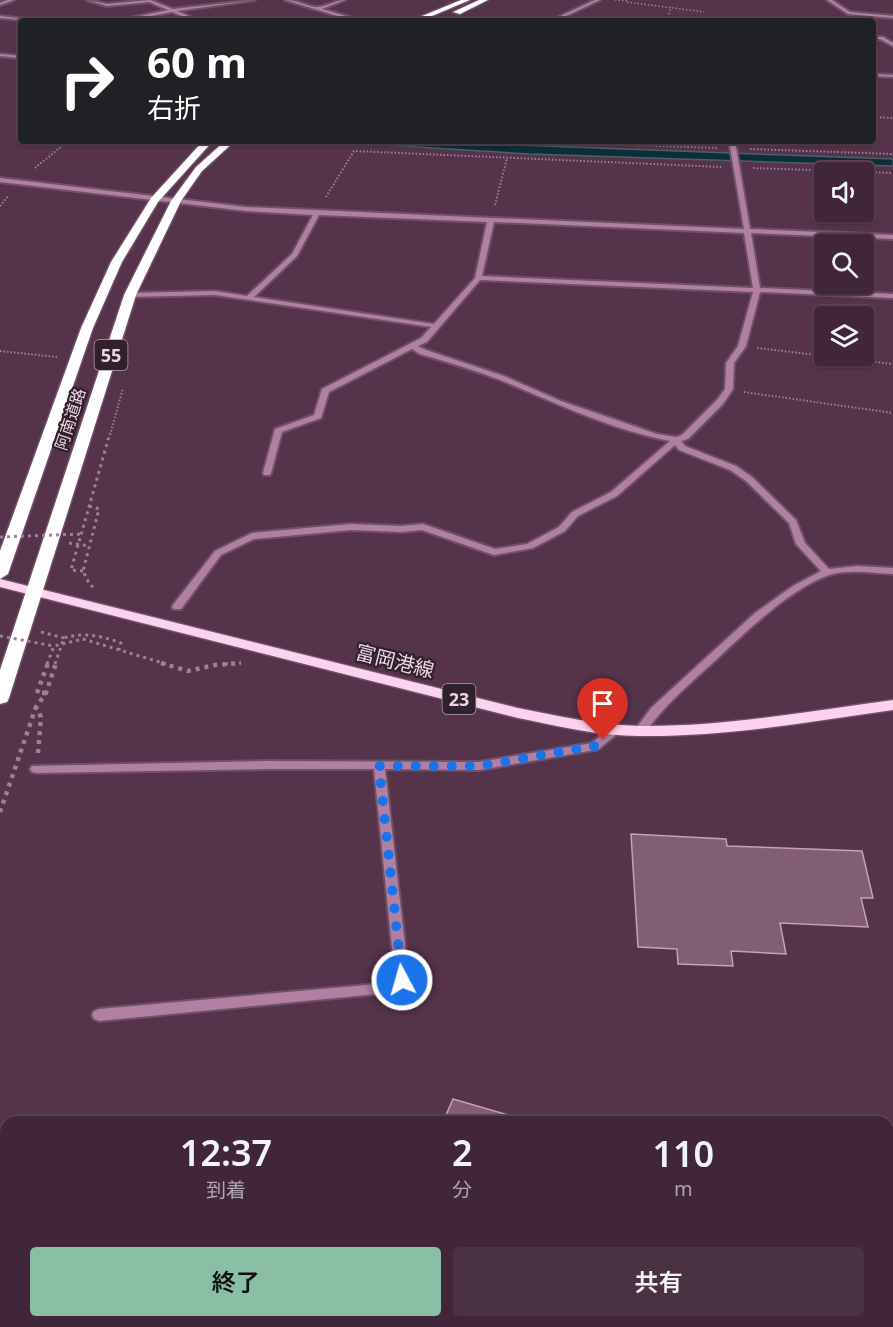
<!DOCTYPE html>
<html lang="ja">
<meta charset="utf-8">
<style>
body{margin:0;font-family:"Noto Sans","Noto Sans JP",sans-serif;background:#4b3243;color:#f1f3f6;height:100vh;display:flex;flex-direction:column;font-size:22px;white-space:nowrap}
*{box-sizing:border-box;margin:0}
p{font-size:20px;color:#aea5ae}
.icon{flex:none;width:33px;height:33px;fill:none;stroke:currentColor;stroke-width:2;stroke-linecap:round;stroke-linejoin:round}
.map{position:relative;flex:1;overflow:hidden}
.drawer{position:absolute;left:0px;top:1116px;width:894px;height:212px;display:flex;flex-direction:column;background:#402638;border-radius:18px 18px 0 0;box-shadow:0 2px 4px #0004,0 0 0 2px #594353}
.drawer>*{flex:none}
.top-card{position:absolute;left:18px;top:18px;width:858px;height:126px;border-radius:6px;box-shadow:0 2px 4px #0004,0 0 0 2px #594353;background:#202124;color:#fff;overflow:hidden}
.tools{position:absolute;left:814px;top:162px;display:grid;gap:12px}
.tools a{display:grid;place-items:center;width:60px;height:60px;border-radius:6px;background:#402638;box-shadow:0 2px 4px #0004,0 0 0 2px #594353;font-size:30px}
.pin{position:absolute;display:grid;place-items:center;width:51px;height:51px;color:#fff;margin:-62px -26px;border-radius:50% 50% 50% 0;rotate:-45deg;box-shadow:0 0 6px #0007}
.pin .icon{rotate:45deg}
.me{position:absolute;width:66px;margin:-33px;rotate:354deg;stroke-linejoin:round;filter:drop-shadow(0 0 4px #0008)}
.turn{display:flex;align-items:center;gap:21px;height:126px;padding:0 30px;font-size:27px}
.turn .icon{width:78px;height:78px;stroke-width:2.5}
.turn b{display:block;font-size:42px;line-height:51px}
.eta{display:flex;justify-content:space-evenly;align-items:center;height:102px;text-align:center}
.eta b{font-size:36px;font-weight:600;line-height:42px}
.action{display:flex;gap:12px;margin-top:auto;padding:12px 30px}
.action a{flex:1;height:69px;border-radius:6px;background:#8abfa5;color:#111;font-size:24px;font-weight:600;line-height:69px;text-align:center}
.action a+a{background:#4b3243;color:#f1f3f6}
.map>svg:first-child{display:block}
</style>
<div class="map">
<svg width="893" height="1327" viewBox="0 0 893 1327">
<rect width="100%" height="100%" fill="#55334b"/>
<path fill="#0b2e37" stroke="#4e606b" stroke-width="1.5" d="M 320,141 L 408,141 L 893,159 L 893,166 L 529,154 Z"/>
<g fill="#825d76" stroke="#c89fbb" stroke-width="1.5">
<path d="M 631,834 L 726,839 L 727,846 L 862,851 L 873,898 L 861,898 L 868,927 L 780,923 L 786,954 L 731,951 L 733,966 L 678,964 L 677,949 L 638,947 Z"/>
<path d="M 453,1099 L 512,1116 L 511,1122 L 443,1122 Z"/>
</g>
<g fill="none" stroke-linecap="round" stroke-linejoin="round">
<defs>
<g id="minor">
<path d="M 8,0 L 14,0 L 0,5 L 0,3 Z"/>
<path d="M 87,0 L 107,4 L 150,0 L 173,9 L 255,0 L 177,11 L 200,21 L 194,21 L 172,12 L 124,21 L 116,21 L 168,10 L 149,2 L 107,6 Z"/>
<path d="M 285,0 C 296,0 305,5 315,7 C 325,8 335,0 345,0 L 322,9 L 363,21 L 345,18 L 324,21 L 341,17 Z"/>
<path d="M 595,0 L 600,0 L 555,21 L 550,21 Z"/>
<path d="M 827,0 L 832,0 L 850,12 L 893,16 L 893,18 L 848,14 Z"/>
<path d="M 0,16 L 33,20 L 35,21 L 0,18 Z"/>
<path d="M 873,37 L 883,37 L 893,43 L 893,46 L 880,39 L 873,39 Z"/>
<path d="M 0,54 L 21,56 L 21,58 L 0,56 Z"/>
<path d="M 873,74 L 893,75 L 893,77 L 873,76 Z"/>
<path d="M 729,141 L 735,141 L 750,229 L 893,235 L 893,239 L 751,233 L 760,288 L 893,294 L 893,298 L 760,292 L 746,346 L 734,363 L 733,389 L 723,404 L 688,439 L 681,441 L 685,446 L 736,466 L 752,477 L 796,520 L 805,543 L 829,569 L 857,566 L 893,568 L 893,574 C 873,573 848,569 829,575 C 791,588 747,631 718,658 C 692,682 665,704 644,734 L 640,735 L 634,731 L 651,708 L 755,613 L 793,586 L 821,571 L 796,544 L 789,523 L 746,481 L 730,470 L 679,450 L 675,445 L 617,496 L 578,516 L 565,531 L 533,548 L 494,555 L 422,530 L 401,532 L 351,530 L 254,539 L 221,555 L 181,609 L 173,609 L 172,607 L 173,605 L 215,551 L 252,533 L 351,524 L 401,526 L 423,524 L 495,549 L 527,544 L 559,527 L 572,512 L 611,492 L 670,441 C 611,430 554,402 500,380 C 474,370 447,362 420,354 L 412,349 L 329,392 L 321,418 L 282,432 L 271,473 L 270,475 L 264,475 L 263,473 L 275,429 L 314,415 L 322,389 L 421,338 L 431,327 L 215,295 L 130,297 L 127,295 L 130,293 L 215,291 L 247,296 L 292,254 L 313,215 L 246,211 L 0,182 L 0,178 L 246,207 L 744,229 ZM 319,215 L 487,222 L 475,278 L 434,324 L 254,297 L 297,256 ZM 494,222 L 744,233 L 753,288 L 482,276 ZM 480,280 L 753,292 L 738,346 L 726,363 L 725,389 L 717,400 L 682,435 L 676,437 L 657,434 L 561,401 L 504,376 L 426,350 L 418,346 L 427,342 Z"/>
<path d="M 615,725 L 619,726 L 621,729 L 619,732 L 599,749 L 595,750 L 479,770 L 385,769 L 409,980 L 407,984 L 397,992 L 99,1021 L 94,1019 L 92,1015 L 94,1011 L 99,1009 L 389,983 L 395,978 L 374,769 L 267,769 L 36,773 L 32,772 L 30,769 L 32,766 L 267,761 L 479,762 L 592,743 L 611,726 Z"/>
</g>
<path id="major" d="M 0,579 L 518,708 C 558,716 599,725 640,726 C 724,727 809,711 893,700 L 893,710 C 809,722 724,737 639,736 C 598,736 558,726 518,718 L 0,587 Z"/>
<g id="highway">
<path d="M 461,0 L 470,0 L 420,21 L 410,21 Z"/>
<path d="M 479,0 L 488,0 L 460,14 L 453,12 Z"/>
<path d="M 203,141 L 213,141 L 158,202 L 122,262 L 93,328 L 8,574 L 0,579 L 0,551 L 81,328 L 111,262 L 151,198 Z"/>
<path d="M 225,141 L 235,141 L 202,171 L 181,201 L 136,295 L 9,698 L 7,702 L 0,704 L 0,670 L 124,295 L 171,201 L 196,167 Z"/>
</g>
</defs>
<use href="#minor" stroke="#705067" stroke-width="4"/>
<use href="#major" stroke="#705067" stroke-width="3"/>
<use href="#highway" stroke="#705067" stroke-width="3"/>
<g stroke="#9c8093" stroke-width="1.5" stroke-dasharray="1.5 2" stroke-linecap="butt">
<path d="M 615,0 L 629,1"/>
<path d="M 627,2 L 704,12"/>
<path d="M 667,21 L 671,7"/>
</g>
<g stroke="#9c8093" stroke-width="2" stroke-dasharray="1.5 2" stroke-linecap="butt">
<path d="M 873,117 L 893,118"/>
<path d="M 516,141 L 718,148"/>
<path d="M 750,149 L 893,154"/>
<path d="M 35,168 L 68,141"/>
<path d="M 753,168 L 893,173"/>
<path d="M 326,197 L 354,151 L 721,167"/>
<path d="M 495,205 L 507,158"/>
<path d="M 0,206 L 9,195"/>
<path d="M 757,348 L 893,364"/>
<path d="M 0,351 L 57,357"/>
<path d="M 744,392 L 893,413"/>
<path d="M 110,435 L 123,388"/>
</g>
<g stroke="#9c8093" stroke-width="3" stroke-dasharray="3 4" stroke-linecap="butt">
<path d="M 89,506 L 99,509 L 83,571 L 90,585 L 95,588"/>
<path d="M 69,543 L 89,546"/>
<path d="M 83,571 L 71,570 L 110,433"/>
<path d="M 41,632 L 64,638"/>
<path d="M 47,664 L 54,646 L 83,639 L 166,664"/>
<path d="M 55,664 L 64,638 C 83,632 103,636 121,643 L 119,650"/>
<path d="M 225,664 L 241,663"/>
</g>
<g stroke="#9c8093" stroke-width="4.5" stroke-dasharray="4 5" stroke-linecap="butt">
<path d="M 161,663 L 188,671 L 215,665 L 241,663"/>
<path d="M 46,693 L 37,693 L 48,663"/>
<path d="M 38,753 L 41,717 L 36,707 L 46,693 L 56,663"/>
<path d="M 0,812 L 36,707"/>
</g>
<use href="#minor" fill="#b07fa1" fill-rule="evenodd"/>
<use href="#major" fill="#fbd3ee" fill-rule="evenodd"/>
<use href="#highway" fill="#fff" fill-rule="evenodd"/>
<g stroke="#9c8093" stroke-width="3" stroke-dasharray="3 4" stroke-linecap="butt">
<path d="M 0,537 L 81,534"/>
<path d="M 0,636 L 54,646"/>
</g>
</g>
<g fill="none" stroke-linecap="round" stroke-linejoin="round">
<path stroke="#1a73e8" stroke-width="10" stroke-dasharray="0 18" d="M 402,980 L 379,766 L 479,766 L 595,746 L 603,740"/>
</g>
<g text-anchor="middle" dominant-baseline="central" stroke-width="4.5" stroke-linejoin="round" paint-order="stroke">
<g font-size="16" fill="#ecd6e4" stroke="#31212c">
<text transform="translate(70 419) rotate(-72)">阿南道路</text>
</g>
<g fill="#31212c" stroke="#b4a0ad" stroke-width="1.5">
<rect x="94.5" y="340" width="33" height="30" rx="4.5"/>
<rect x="442.5" y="684" width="33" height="30" rx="4.5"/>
</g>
<g font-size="18" font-weight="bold" fill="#ecd6e4">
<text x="111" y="355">55</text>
<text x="459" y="699">23</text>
</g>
<g font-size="20" fill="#ecd6e4" stroke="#31212c">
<text transform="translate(395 661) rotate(14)">富岡港線</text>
</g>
</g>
</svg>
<div class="tools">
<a><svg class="icon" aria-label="sound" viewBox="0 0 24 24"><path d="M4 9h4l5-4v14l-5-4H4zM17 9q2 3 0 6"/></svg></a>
<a><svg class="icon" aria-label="search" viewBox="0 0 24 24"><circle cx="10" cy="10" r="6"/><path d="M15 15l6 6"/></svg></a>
<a><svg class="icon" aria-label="layers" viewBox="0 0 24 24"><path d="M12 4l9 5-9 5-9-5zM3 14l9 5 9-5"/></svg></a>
</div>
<div class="pin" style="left:603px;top:740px;background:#d93025"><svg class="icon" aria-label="arrive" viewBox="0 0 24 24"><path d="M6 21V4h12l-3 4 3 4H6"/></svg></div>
<svg class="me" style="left:402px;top:980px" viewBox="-20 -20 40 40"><circle r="17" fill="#1a73e8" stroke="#fff" stroke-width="3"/><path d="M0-11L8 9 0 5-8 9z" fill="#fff"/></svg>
<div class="top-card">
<div class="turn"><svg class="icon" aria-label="right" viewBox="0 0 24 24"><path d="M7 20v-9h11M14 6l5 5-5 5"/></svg><div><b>60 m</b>右折</div></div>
</div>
<section class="drawer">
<div class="eta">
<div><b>12:37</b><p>到着</p></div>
<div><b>2</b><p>分</p></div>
<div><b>110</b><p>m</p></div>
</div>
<div class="action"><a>終了</a><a>共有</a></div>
</section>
</div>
